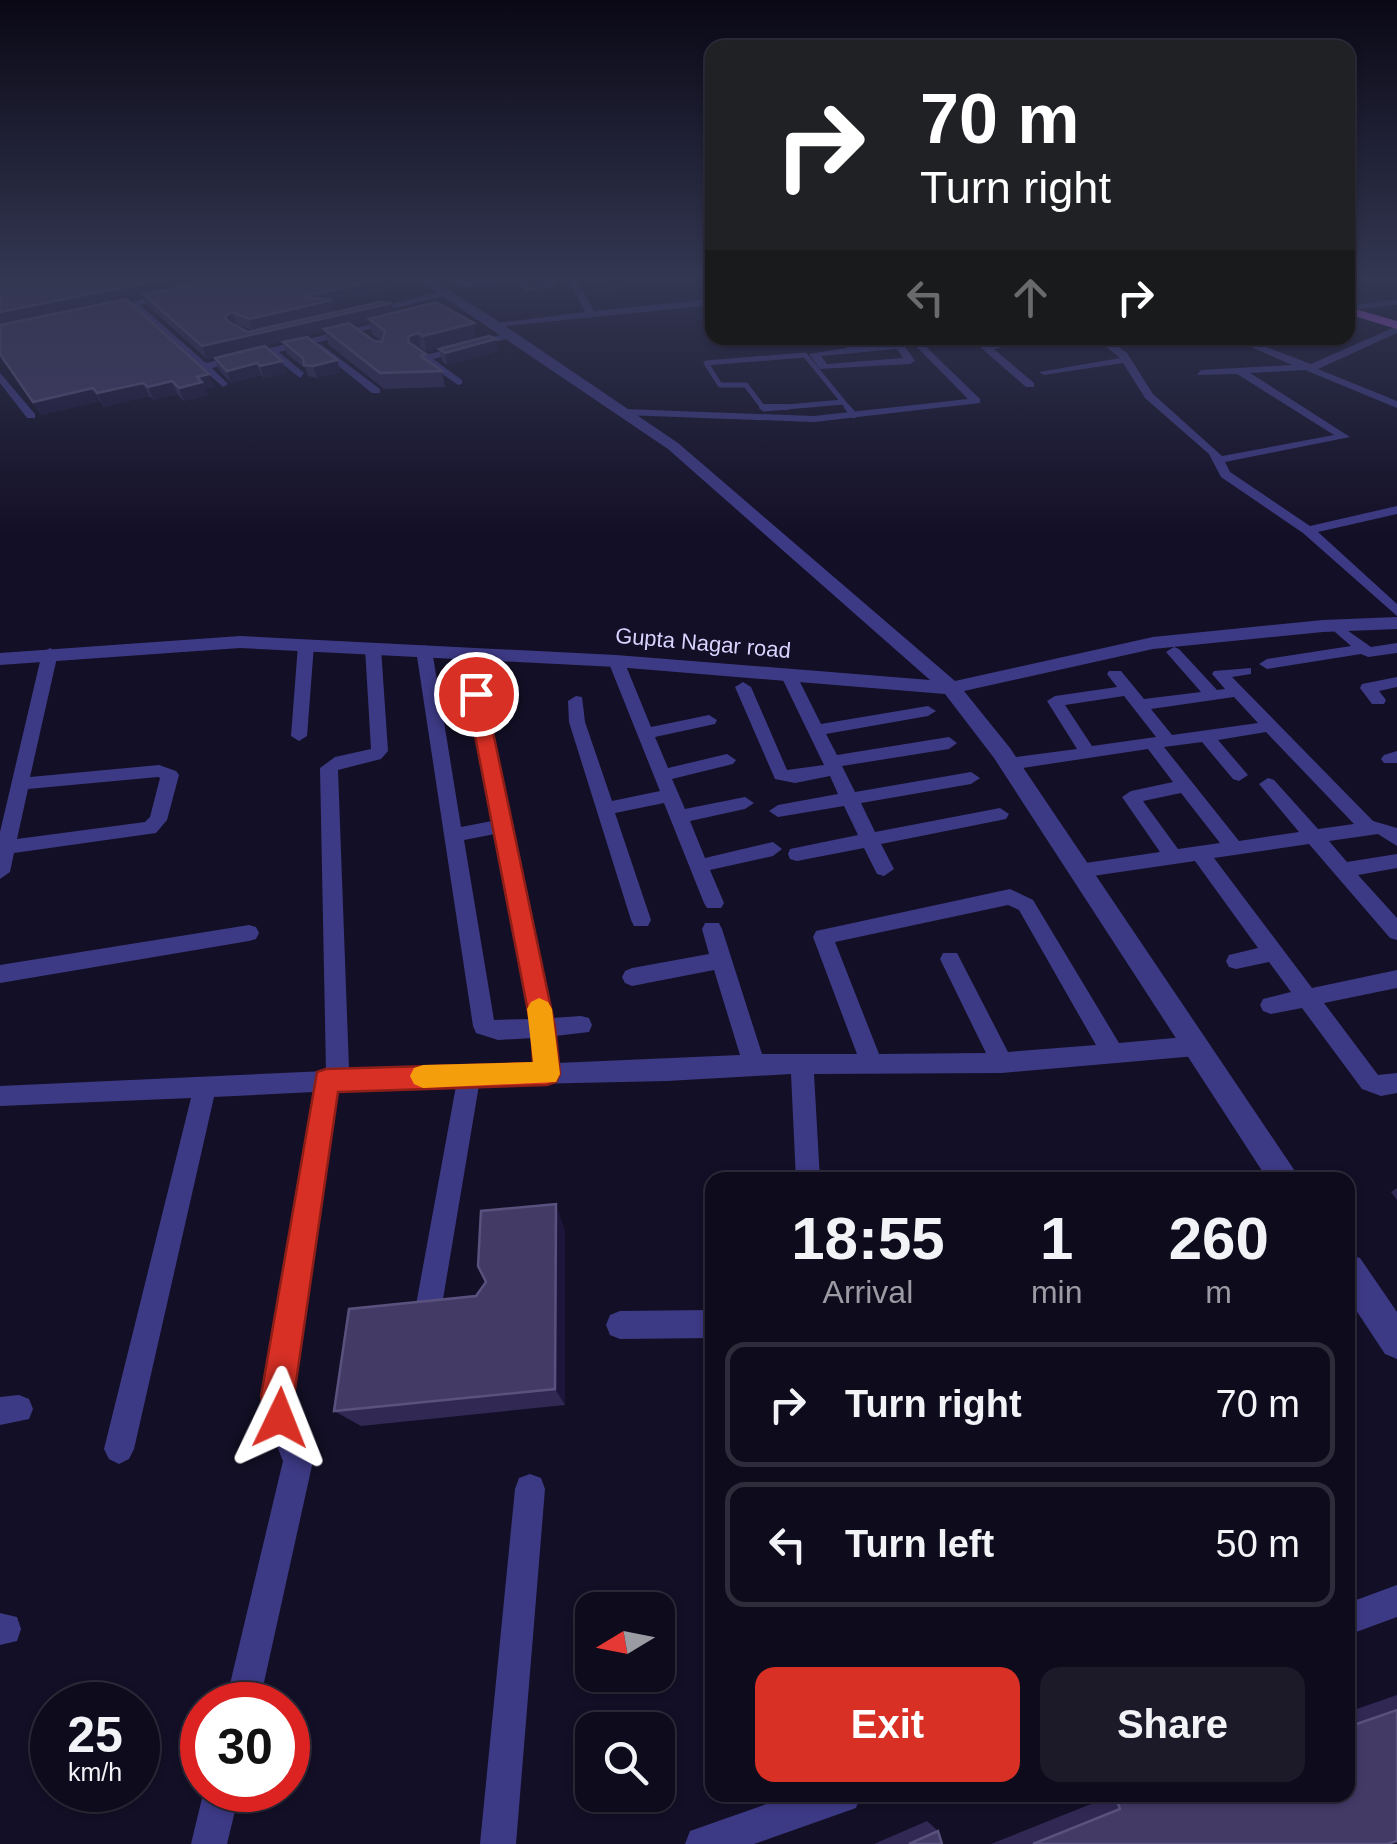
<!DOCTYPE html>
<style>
body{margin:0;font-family:Arial,sans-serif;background:#1c1929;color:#f1f3f6;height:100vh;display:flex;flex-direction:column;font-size:38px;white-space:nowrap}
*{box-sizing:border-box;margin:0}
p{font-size:32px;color:#9b9ba3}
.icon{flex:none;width:55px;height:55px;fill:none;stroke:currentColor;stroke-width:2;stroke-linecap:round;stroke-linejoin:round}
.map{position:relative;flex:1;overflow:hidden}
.panel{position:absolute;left:705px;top:1172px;width:650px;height:630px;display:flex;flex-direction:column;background:#0e0b1c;border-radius:20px;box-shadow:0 2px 8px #0004,0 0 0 2px #2e2b3b}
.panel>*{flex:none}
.banner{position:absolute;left:705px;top:40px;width:650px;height:305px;border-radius:20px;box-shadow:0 2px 8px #0004,0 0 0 2px #2e2b3b;background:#202124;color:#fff;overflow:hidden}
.needle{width:65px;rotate:260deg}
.tools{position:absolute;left:575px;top:1592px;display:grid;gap:20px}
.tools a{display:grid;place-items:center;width:100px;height:100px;border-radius:20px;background:#0e0b1c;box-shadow:0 2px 8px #0004,0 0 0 2px #2e2b3b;font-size:50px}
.speed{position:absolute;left:30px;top:1682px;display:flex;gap:20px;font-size:50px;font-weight:700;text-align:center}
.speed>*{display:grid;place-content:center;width:130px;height:130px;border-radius:50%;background:#0e0b1c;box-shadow:0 2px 8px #0004,0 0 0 2px #2e2b3b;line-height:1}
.speed small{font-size:25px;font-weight:400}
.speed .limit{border:15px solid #d22;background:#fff;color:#111}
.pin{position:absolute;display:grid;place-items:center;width:85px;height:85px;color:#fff;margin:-42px;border:5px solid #fff;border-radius:50%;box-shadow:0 2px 10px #0007}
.me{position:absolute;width:110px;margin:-55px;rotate:2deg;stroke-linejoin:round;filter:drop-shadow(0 0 8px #0008)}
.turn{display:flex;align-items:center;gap:35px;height:210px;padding:0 50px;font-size:45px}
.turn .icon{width:130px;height:130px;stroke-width:2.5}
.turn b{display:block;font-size:70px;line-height:85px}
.lanes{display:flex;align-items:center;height:95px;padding:0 50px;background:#0003;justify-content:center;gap:50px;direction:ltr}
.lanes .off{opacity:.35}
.eta{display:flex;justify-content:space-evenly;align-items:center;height:170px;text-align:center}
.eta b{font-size:60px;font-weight:700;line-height:70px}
.cta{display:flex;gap:20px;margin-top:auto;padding:20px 50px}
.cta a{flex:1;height:115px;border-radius:20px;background:#d93025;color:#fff;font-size:40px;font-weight:700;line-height:115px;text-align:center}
.cta a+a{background:#1c1929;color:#f1f3f6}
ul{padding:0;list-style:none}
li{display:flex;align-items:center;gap:30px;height:125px;margin:0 20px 15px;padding:0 30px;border:5px solid #2e2b3b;border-radius:20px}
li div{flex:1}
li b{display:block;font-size:38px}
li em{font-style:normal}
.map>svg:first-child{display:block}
</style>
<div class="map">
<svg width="1397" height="1844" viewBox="0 0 1397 1844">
<rect width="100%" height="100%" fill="#130f26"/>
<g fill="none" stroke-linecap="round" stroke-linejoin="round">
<g stroke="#3d3a85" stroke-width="5">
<path d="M 1358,307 L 1397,302"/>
<path d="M 843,402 L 764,409 L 746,385 L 720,385 L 706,363 L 805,355 L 849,409"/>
</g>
<g stroke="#3d3a85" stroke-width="6">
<path d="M 762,407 L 787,407"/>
<path d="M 847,407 L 854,415"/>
</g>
<g fill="#3d3a85" fill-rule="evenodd">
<path d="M 451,277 L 459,277 L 462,281 L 522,277 L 528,285 L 548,284 L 547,277 L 555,277 L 557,286 L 526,291 L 518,283 L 459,287 Z"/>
<path d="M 567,277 L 575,277 L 594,311 L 712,299 L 712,305 L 495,327 L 490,324 L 585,312 Z"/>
<path d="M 446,290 L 449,295 L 370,314 L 365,311 Z"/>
<path d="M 173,292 L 176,297 L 140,305 L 206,363 L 397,318 L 402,321 L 279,352 L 304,373 L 300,378 L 270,354 L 212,368 L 228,384 L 223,387 L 132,307 L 109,312 L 104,309 Z"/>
<path d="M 1397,326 L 1397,333 L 1318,369 L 1397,401 L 1397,408 L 1305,370 L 1250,373 L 1350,437 L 1225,462 L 1230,472 L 1310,526 L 1397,506 L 1397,514 L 1318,532 L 1397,604 L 1397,616 L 1303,533 L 1221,477 L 1209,454 L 1145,398 L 1123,363 L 1044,375 L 1039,372 L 1120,358 L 1095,338 L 1106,338 L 1127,353 L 1153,394 L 1222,456 L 1334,435 L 1237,374 L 1197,375 L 1201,370 L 1292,365 L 1231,338 L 1242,338 L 1311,364 Z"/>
<path d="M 511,332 L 514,337 L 433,359 L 462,380 L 462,384 L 458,385 L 414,354 L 419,351 L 426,355 Z"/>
<path d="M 839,338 L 848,338 L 857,347 L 894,344 L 891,338 L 899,338 L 915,361 L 910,364 L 820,369 L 809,354 L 847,348 ZM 897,349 L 903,358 L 827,364 L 821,356 Z"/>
<path d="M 908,338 L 917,338 L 980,399 L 980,403 L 814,422 L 624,415 L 619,412 L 624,409 L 814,416 L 968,399 Z"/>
<path d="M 1000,338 L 1008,338 L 1012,345 L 994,349 L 1034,383 L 1034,387 L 1026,387 L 980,347 L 1001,343 Z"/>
<path d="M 319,343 L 380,389 L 380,393 L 372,393 L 316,348 Z"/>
<path d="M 0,373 L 35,414 L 35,418 L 27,418 L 0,383 Z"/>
<path d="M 1334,621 L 1371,647 L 1397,643 L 1397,653 L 1368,657 L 1361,654 L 1267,669 L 1259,664 L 1267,659 L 1351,646 L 1327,625 Z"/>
<path d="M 306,640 L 314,645 L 307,736 L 299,741 L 291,736 L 298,645 Z"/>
<path d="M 373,643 L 381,648 L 388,751 L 381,759 L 338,770 L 349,1069 L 535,1064 L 533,1038 L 498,1040 L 476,1033 L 473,1026 L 416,650 L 424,645 L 432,650 L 438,687 L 504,690 L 512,695 L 504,700 L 485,699 L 552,1018 L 581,1016 L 589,1018 L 592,1025 L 589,1032 L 555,1036 L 557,1063 L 740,1055 L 714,970 L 632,986 L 625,983 L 622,977 L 625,971 L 632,968 L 709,954 L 702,929 L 705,923 L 719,923 L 722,929 L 762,1054 L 857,1054 L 813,937 L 816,931 L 1010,889 L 1033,900 L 1119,1043 L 1196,1036 L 1204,1039 L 1207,1046 L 1204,1053 L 1196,1056 L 1002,1073 L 814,1074 L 820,1180 L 796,1180 L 791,1074 L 667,1081 L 479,1085 L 442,1305 L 438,1314 L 429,1318 L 420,1314 L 416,1305 L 456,1086 L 336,1091 L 291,1396 L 294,1418 L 313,1461 L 259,1705 L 225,1705 L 283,1461 L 266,1419 L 263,1396 L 313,1092 L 214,1097 L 134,1449 L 129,1459 L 119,1464 L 109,1459 L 104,1449 L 191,1098 L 0,1106 L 0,1086 L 326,1071 L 320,768 L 335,757 L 371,749 L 365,648 ZM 440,697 L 469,699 L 492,821 L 461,827 ZM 495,834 L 531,1019 L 494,1020 L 464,840 ZM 1008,905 L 1019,910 L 1096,1045 L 1008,1052 L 957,953 L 943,953 L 940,959 L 986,1053 L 879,1054 L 835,942 Z"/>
<path d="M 1174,647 L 1179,649 L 1217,690 L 1225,689 L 1212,674 L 1214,671 L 1251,668 L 1251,674 L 1232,677 L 1373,821 L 1397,828 L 1397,846 L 1378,834 L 1329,841 L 1347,862 L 1397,854 L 1397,868 L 1358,875 L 1397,918 L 1397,940 L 1390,938 L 1309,844 L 1214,858 L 1312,988 L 1397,970 L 1397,988 L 1324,1003 L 1378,1075 L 1397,1073 L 1397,1093 L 1381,1096 L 1362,1089 L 1302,1008 L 1271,1014 L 1263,1011 L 1260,1005 L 1263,999 L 1291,992 L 1269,962 L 1236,969 L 1229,967 L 1226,961 L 1229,955 L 1258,948 L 1195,861 L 1079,878 L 1072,876 L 1069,871 L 1072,866 L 1079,864 L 1160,852 L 1122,797 L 1131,791 L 1173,782 L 1148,749 L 1009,770 L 1000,764 L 1009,758 L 1077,749 L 1047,701 L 1055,696 L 1117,687 L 1107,674 L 1109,671 L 1121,671 L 1144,699 L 1201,692 L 1166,652 ZM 1124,696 L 1156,737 L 1092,746 L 1065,705 ZM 1234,697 L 1258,723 L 1172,735 L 1151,709 ZM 1266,732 L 1354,824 L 1318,829 L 1274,780 L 1268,778 L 1259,784 L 1299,832 L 1239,841 L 1164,747 L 1202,742 L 1233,779 L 1239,781 L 1248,775 L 1218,740 ZM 1181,793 L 1220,843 L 1178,849 L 1143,801 Z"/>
<path d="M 50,648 L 58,653 L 30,777 L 159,765 L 176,771 L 179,775 L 167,820 L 156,833 L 14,853 L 10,872 L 0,879 L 0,832 L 42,653 ZM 158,777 L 160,778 L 150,817 L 145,822 L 17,839 L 28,789 Z"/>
<path d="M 616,656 L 624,661 L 651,727 L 709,715 L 717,720 L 715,724 L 655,737 L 668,768 L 727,754 L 736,760 L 733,764 L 672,779 L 685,809 L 745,797 L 754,803 L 745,809 L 690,821 L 705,858 L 773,842 L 782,849 L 773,856 L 710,870 L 724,903 L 721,908 L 707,908 L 704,903 L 664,803 L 615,813 L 651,920 L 648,926 L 634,926 L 631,920 L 569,722 L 568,701 L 576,696 L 582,697 L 585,722 L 612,801 L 660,791 L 608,661 Z"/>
<path d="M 789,671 L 797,676 L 821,724 L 928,706 L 936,711 L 928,716 L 826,734 L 837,755 L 949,737 L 957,743 L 949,749 L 842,766 L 855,792 L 971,772 L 980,778 L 971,784 L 861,803 L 875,832 L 1000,808 L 1009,814 L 1006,819 L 881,844 L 894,869 L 884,876 L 877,874 L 864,848 L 797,861 L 790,859 L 788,854 L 790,849 L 858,835 L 844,806 L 778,817 L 769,811 L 778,805 L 838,794 L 830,776 L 795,783 L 775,779 L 735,687 L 743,682 L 751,687 L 787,770 L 824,765 L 781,676 Z"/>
<path d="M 1397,677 L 1397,687 L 1379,691 L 1386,700 L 1384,704 L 1372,704 L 1360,688 L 1362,684 Z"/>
<path d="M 1397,751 L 1397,763 L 1384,763 L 1381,759 L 1384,755 Z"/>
<path d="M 249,925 L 256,927 L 259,933 L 256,939 L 249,941 L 0,983 L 0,965 Z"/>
<path d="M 712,1310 L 712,1338 L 620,1339 L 610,1335 L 606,1325 L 610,1315 L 620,1311 Z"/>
<path d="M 19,1395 L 29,1399 L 33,1409 L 29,1419 L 0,1425 L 0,1397 Z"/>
<path d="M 530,1474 L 541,1478 L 545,1489 L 516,1844 L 480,1844 L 515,1489 L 519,1478 Z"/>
<path d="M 1397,1585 L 1397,1617 L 1348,1635 L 1348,1603 Z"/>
<path d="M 0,1613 L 17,1617 L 21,1629 L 17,1641 L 0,1645 Z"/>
<path d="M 204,1790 L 240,1790 L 227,1844 L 191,1844 Z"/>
<path d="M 792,1795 L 861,1795 L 856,1808 L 754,1844 L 685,1844 L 690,1831 Z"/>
</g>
<g fill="#3d3a85" fill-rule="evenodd">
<path d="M 414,277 L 426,277 L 492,317 L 678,443 L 955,681 L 1153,637 L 1323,620 L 1397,617 L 1397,629 L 1323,632 L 1153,649 L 964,691 L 1010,748 L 1301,1180 L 1268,1180 L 994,758 L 945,694 L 616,667 L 240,648 L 0,665 L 0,653 L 240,636 L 616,655 L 930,680 L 668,449 Z"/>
<path d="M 1348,1254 L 1360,1258 L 1397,1312 L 1397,1359 L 1385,1354 L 1348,1298 Z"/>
</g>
<path fill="#c25bff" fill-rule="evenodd" d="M 1348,307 L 1397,321 L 1397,329 L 1348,314 Z"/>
</g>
<g fill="#312854" fill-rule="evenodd">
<path d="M 0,277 L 389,277 L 392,289 L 332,303 L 335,312 L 392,303 L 394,313 L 476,338 L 427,351 L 421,348 L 418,349 L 428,361 L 442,371 L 445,387 L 384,389 L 328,344 L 325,331 L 207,359 L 149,307 L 144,296 L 126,299 L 215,387 L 205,389 L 208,395 L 184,401 L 177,394 L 154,400 L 149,396 L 104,407 L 100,401 L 41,415 L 0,356 ZM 369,321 L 372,334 L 382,342 L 374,341 L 352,325 ZM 236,324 L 254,331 L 248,332 L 234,325 Z"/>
<path d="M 283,342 L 341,372 L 317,378 L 308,376 L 306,369 L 287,354 Z"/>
<path d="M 439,349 L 498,351 L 447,365 L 442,361 Z"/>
<path d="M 215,358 L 282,361 L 286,373 L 264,378 L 261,375 L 231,383 L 219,370 Z"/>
<path d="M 1397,1188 L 1397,1200 L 1391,1192 Z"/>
<path d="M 565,1230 L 565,1405 L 361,1426 L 334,1411 L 476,1296 L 486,1282 Z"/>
<path d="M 1397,1695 L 1397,1841 L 1388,1844 L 991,1844 L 1101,1800 L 1099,1795 L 1348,1795 L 1348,1712 Z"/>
<path d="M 927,1821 L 938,1831 L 942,1844 L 874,1844 Z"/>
</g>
<g fill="#1d163a">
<path d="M 175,277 L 237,277 L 0,325 L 0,312 Z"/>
<path d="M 317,277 L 365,277 L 321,287 L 315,280 Z"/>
<path d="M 389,277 L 392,289 L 332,303 L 335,312 L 254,331 L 249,319 L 302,297 Z"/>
<path d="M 616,277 L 643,277 L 623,278 L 623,290 L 589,294 L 587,281 Z"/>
<path d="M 392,303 L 395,315 L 327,331 L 324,329 L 325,331 L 207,359 L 202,346 Z"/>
<path d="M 232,312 L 236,324 L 229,329 L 225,316 Z"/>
<path d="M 474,323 L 476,338 L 427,351 L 423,336 Z"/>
<path d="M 418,333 L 421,348 L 412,351 L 408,342 L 409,336 Z"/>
<path d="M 496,339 L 498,351 L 447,365 L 445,353 Z"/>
<path d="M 337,360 L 341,372 L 317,378 L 313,366 Z"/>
<path d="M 282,361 L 286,373 L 264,378 L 260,366 Z"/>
<path d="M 257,363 L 261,375 L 231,383 L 227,371 Z"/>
<path d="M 209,374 L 215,387 L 205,389 L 208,395 L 184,401 L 179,388 L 197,377 Z"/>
<path d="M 172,381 L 177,394 L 154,400 L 148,387 Z"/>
<path d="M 143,383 L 149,396 L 104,407 L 97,393 Z"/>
<path d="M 93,388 L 100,401 L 41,415 L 33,402 Z"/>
<path d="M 556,1204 L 565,1230 L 565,1405 L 555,1389 Z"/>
</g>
<g fill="#433a66" stroke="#5a527e" stroke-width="2.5">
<path d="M 0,277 L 175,277 L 0,312 Z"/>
<path d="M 226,277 L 317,277 L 315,280 L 320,285 L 359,277 L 389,277 L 302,297 L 332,300 L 249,319 L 232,312 L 225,316 L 227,321 L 248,332 L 380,302 L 392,303 L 202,346 L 144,295 Z"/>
<path d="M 585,277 L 622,277 L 623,278 L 587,281 Z"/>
<path d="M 126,299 L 209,374 L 197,377 L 202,382 L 179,388 L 172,381 L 148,387 L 143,383 L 97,393 L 93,388 L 33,402 L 0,354 L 0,325 Z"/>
<path d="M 436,302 L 474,323 L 423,336 L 418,333 L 409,336 L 408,342 L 426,354 L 421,356 L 442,371 L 380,373 L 324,329 L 349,323 L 374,341 L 382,342 L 385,331 L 369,319 Z"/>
<path d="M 489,336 L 496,339 L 445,353 L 439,349 Z"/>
<path d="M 307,337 L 337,360 L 313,366 L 304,365 L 303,358 L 283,342 Z"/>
<path d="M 265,346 L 282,361 L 260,366 L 257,363 L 227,371 L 215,358 Z"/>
<path d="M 556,1204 L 555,1389 L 334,1411 L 349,1309 L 476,1296 L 486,1282 L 478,1266 L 481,1211 Z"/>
<path d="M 1397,1710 L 1397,1841 L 1388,1844 L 1033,1844 L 1120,1809 L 1115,1795 L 1348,1795 L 1348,1727 Z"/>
<path d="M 938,1831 L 942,1844 L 909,1844 Z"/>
</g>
<linearGradient id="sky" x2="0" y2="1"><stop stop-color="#0a0815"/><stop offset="0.52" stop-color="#333752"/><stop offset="1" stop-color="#333752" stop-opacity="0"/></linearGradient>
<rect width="1397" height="535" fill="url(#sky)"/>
<path fill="#d93025" stroke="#8d1f18" stroke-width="2.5" d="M 476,688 L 485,694 L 555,1027 L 560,1074 L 556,1082 L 547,1085 L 338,1092 L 294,1396 L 296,1418 L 292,1430 L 280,1435 L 268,1430 L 261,1396 L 317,1072 L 326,1069 L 533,1063 L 531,1027 L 467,694 Z"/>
<path fill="#f59e0b" d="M 539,998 L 548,1002 L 552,1009 L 560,1074 L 556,1082 L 423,1088 L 414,1084 L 410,1076 L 414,1068 L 423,1065 L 533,1062 L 527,1009 L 531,1002 Z"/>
<g text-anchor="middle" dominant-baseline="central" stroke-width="9" stroke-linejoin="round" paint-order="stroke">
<g font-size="22" fill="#d9d4ff" stroke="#130f26">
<text transform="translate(703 643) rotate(5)">Gupta Nagar road</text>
</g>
</g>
</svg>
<div class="tools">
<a><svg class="needle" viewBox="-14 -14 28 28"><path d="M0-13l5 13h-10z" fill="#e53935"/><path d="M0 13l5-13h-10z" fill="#9b9ba3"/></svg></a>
<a><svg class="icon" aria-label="search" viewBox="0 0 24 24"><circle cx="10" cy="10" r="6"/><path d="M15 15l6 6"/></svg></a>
</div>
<div class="speed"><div>25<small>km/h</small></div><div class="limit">30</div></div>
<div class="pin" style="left:476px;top:694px;background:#d93025"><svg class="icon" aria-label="arrive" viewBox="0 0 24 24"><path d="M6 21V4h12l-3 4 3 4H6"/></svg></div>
<svg class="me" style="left:280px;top:1418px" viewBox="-20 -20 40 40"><path d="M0-17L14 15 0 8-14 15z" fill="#d93025" stroke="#fff" stroke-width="4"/></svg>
<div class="banner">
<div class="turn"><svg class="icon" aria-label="right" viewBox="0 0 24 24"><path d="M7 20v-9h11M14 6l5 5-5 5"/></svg><div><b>70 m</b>Turn right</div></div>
<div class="lanes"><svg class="icon off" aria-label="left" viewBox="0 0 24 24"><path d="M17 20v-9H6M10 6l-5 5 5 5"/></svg><svg class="icon off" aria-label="ahead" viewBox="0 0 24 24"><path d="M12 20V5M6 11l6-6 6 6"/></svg><svg class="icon" aria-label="right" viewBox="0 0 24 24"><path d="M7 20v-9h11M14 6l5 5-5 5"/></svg></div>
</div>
<section class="panel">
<div class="eta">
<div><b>18:55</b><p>Arrival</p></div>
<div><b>1</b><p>min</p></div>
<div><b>260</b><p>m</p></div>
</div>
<ul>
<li><svg class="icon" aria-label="right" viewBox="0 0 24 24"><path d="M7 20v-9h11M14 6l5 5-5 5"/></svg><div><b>Turn right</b></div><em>70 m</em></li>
<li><svg class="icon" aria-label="left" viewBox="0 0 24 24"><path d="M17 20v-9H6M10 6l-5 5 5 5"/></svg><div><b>Turn left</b></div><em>50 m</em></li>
</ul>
<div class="cta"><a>Exit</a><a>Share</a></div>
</section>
</div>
